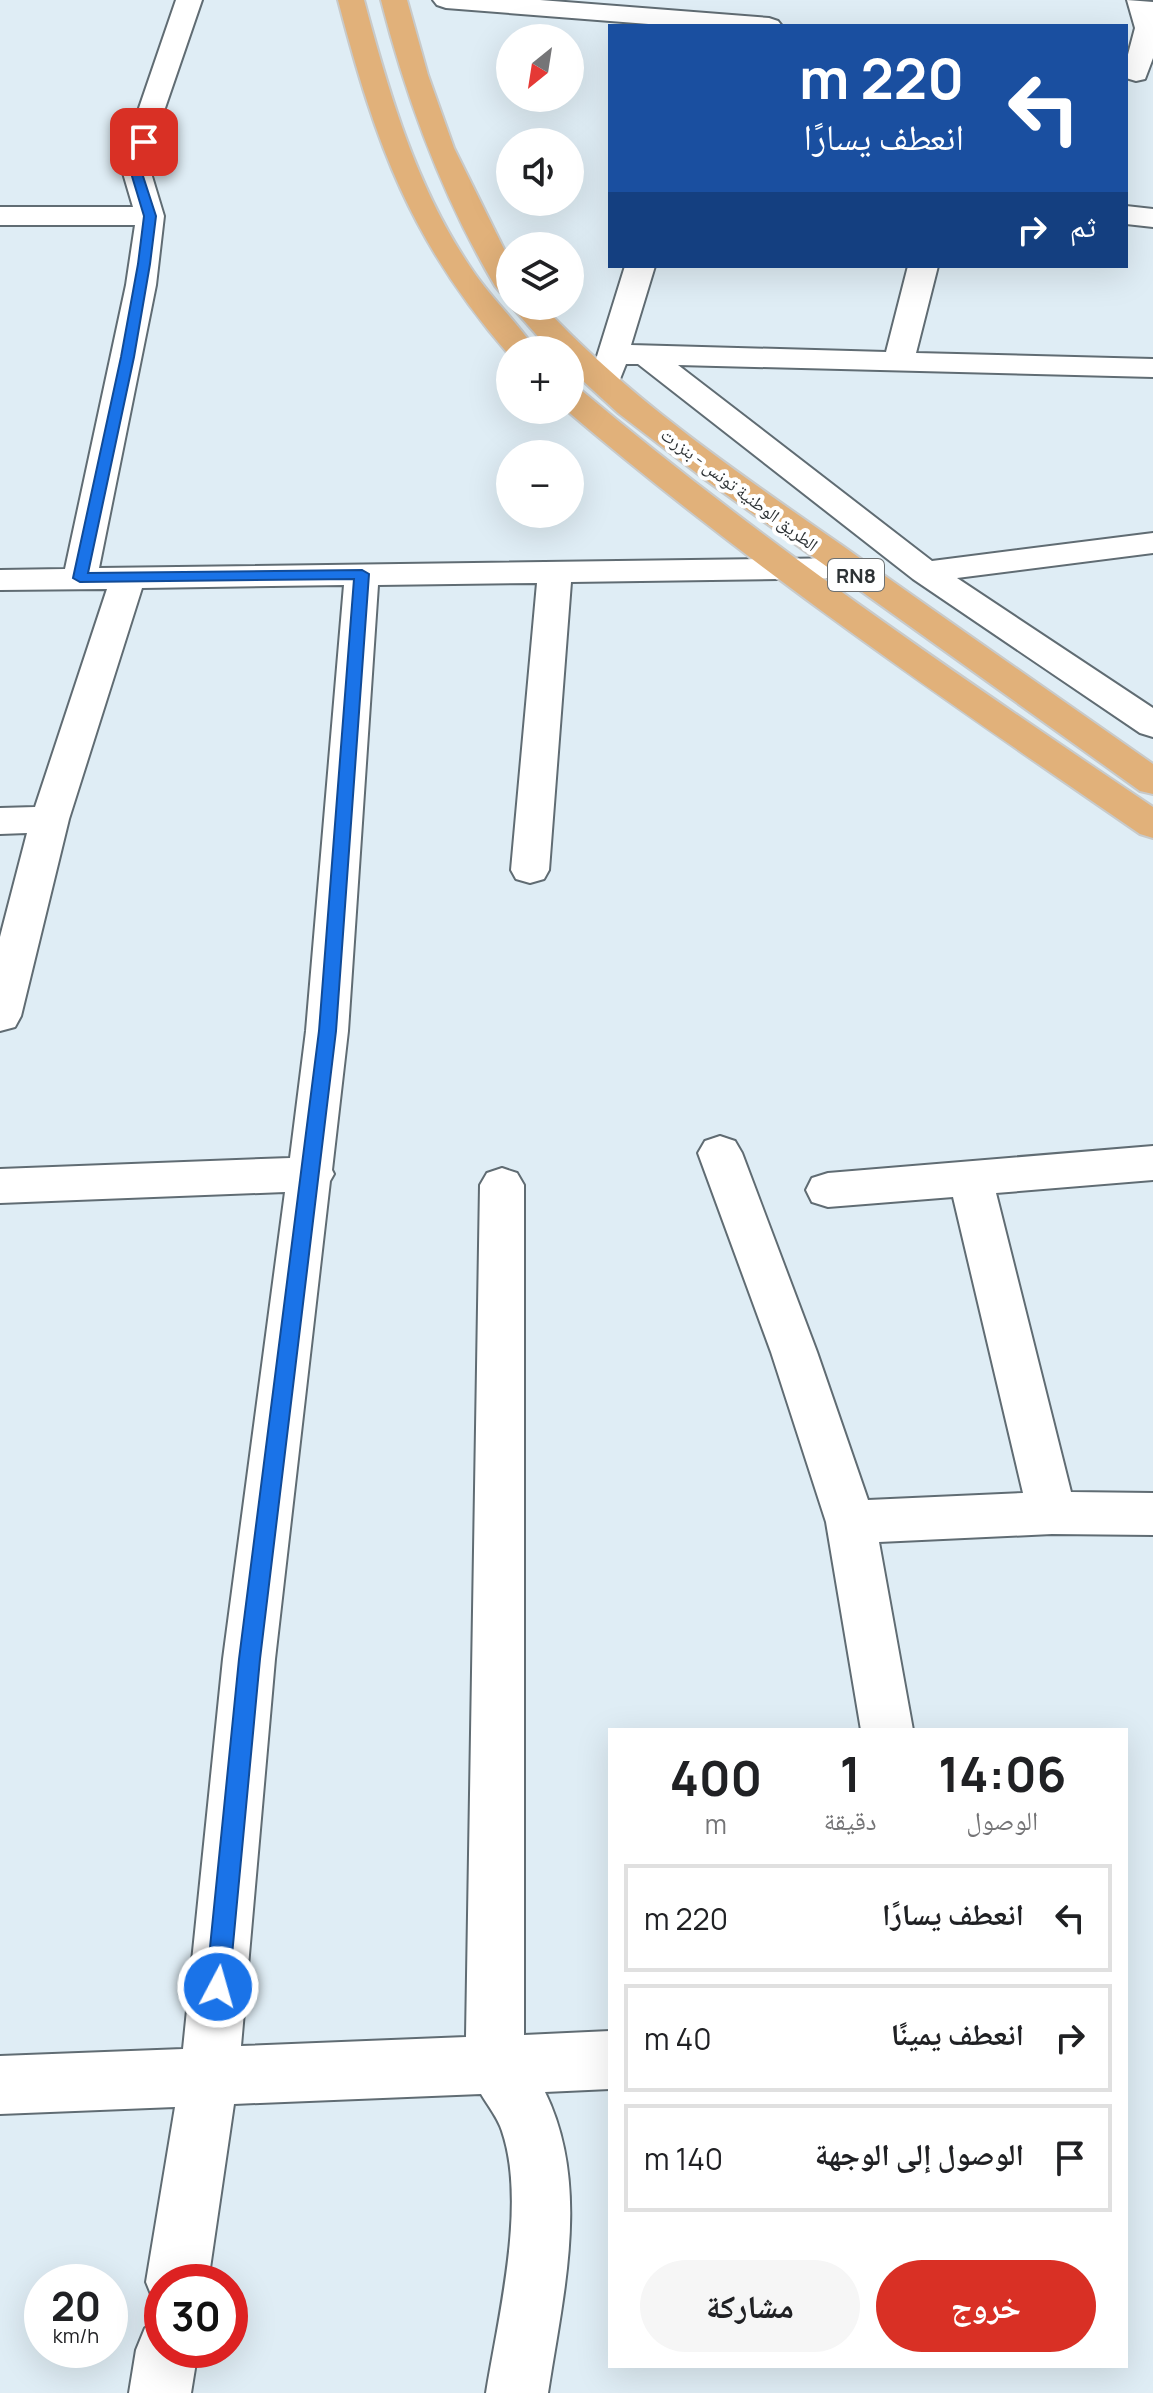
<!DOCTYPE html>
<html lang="ar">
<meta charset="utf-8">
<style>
body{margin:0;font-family:Manrope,"Noto Naskh Arabic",sans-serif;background:#f6f6f6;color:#202124;direction:rtl;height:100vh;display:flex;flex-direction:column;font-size:30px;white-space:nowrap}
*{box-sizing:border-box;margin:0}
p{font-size:26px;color:#757577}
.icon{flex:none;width:44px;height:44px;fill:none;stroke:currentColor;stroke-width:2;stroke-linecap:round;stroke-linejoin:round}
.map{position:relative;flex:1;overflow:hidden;direction:ltr}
.details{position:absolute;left:608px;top:1728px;width:520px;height:640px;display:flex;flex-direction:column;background:#fff;border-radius:0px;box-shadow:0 8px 32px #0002;direction:rtl}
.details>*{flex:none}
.top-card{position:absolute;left:608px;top:24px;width:520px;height:244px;border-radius:0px;box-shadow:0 8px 32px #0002;direction:rtl;background:#1a4fa0;color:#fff;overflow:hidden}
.needle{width:52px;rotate:210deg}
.controls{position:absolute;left:496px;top:24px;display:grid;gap:16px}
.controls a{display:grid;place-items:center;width:88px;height:88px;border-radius:50%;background:#fff;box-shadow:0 8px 32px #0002;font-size:40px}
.speed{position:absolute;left:24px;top:2264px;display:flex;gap:16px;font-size:40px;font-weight:700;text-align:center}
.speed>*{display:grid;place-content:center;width:104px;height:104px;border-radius:50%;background:#fff;box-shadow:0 8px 32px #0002;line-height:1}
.speed small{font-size:20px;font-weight:400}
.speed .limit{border:12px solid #d22;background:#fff;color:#111}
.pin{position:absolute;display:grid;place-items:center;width:68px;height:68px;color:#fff;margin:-34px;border-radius:16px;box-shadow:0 4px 12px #0006}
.me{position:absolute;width:88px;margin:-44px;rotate:6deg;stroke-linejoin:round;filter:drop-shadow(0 0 6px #0008)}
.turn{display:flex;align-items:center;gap:28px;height:168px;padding:0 32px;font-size:36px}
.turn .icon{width:104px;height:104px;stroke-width:2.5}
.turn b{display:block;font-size:56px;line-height:68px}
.then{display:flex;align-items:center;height:76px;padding:0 32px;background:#0003;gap:16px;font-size:30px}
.eta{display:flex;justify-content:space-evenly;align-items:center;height:136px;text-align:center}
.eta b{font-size:48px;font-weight:700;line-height:56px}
.button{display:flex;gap:16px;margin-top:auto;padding:16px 32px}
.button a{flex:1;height:92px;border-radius:48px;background:#d93025;color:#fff;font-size:32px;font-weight:700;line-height:92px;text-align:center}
.button a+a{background:#f6f6f6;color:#202124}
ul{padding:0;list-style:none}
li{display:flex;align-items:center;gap:24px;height:108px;margin:0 16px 12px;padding:0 16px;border:4px solid #e0e0e0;border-radius:0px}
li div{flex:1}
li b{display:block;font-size:30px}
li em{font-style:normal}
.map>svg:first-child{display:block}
</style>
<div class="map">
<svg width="1153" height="2393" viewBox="0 0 1153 2393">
<rect width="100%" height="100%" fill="#dfedf5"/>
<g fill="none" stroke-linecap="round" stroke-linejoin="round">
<defs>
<g id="minor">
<path d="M 176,0 L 202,0 L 164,111 L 151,173 L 164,216 L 156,285 L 99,568 L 847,558 L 859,561 L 864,568 L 859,575 L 847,578 L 571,582 L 549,870 L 544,879 L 530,883 L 516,879 L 511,870 L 537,583 L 378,585 L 348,1031 L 332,1170 L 334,1174 L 330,1181 L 275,1659 L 241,2046 L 466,2037 L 480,1185 L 487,1173 L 502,1168 L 517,1173 L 524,1185 L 524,2035 L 610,2031 L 610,2089 L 545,2092 C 591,2186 563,2294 548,2393 L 486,2393 C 498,2318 527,2204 502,2131 C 498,2118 488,2106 481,2094 L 234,2104 L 208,2282 L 162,2282 L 162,2306 L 155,2304 L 146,2282 L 175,2107 L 0,2114 L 0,2056 L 183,2049 L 223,1659 L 285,1192 L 0,1203 L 0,1169 L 290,1158 L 306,1031 L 344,585 L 142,588 L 69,819 L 21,1016 L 15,1027 L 0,1031 L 0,937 L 27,833 L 0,834 L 0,808 L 35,807 L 107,589 L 0,590 L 0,570 L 65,569 L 126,285 L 135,225 L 0,225 L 0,207 L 133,207 L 123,173 L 138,111 Z"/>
<path d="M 433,0 L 540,0 L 769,18 L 778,21 L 782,26 L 674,26 L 446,8 L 437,5 Z"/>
<path d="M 1127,0 L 1153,2 L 1153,58 L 1145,79 L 1136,81 L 1126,78 L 1126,62 L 1135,28 Z"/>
<path d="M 1126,206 L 1153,209 L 1153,227 L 1126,224 Z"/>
<path d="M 625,266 L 655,266 L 631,345 L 886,352 L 908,266 L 938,266 L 916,353 L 1153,359 L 1153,377 L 678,365 L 932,561 L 1153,533 L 1153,553 L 957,578 L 1153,708 L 1153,737 L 1140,733 L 913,579 L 638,364 L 626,364 L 616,389 L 605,391 L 594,389 L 589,382 Z"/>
<path d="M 720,1136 L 735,1141 L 742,1153 L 817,1352 L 868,1500 L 1023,1493 L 953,1197 L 828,1207 L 812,1202 L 806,1190 L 812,1178 L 828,1173 L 1153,1146 L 1153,1180 L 996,1193 L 1071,1492 L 1153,1493 L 1153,1535 L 1052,1534 L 879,1542 L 913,1730 L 861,1730 L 826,1522 L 771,1352 L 698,1153 L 705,1141 Z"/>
<path d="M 162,2321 L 162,2350 L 198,2350 L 191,2393 L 129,2393 L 136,2350 L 145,2328 Z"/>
</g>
<g id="primary">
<path d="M 338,0 L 364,0 C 389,93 416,187 471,268 C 490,297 516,321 536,350 L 510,350 L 510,356 C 410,241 376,145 338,0 Z"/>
<path d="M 381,0 L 407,0 L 428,75 L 454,148 L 510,261 L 510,295 L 500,292 L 495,286 C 442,196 407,101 381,0 Z"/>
<path d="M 511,306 L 543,306 C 630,399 735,471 840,544 C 944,618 1049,691 1153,764 L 1153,794 L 1140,791 L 703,478 L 618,413 L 570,369 L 570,350 L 550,350 Z"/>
<path d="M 570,388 L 581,390 C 762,542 957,675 1153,807 L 1153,838 L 1140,834 C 943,699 748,565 566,410 L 570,410 Z"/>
</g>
</defs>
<use href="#minor" stroke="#606c73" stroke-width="4"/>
<use href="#primary" stroke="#c8caca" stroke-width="4"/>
<use href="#minor" fill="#fff" fill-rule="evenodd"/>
<use href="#primary" fill="#e1b17a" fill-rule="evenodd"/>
</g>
<path fill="#1a73e8" stroke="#114b97" stroke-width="2" d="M 144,139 L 149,142 L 142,173 L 156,216 L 150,264 L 134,357 L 88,573 L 362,570 L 369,574 L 336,1031 L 260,1659 L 229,1987 L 226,1995 L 218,1999 L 209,1995 L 206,1987 L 239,1659 L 319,1031 L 354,579 L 80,582 L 73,578 L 121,357 L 138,264 L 144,216 L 131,173 L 138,142 Z"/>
<g text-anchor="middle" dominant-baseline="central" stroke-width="8" stroke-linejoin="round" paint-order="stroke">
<g font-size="18" fill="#2d3235" stroke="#fff">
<text transform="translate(740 489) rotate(37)">الطريق الوطنية تونس - بنزرت</text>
</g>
<rect fill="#fff" stroke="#6c7072" stroke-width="2" x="828" y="559" width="56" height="32" rx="6"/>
<g font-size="20" font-weight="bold" fill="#2d3235">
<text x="856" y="575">RN8</text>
</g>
</g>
</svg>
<div class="controls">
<a><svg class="needle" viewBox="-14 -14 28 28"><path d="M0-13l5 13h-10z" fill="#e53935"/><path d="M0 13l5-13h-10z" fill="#757577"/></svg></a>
<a><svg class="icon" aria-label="sound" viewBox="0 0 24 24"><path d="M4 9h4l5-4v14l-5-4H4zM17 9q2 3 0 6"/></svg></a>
<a><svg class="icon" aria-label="layers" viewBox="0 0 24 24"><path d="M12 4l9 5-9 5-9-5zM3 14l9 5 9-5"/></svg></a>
<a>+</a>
<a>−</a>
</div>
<div class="speed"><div>20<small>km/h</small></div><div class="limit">30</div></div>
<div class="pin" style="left:144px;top:142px;background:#d93025"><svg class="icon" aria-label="arrive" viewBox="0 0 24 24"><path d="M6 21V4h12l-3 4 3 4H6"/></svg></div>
<svg class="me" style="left:218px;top:1987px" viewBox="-20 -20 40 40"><circle r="17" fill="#1a73e8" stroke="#fff" stroke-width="3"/><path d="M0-11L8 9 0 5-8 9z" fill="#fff"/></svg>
<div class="top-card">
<div class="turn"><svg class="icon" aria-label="left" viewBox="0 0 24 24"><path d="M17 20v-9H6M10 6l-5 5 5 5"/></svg><div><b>220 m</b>انعطف يسارًا</div></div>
<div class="then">ثم<svg class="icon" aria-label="right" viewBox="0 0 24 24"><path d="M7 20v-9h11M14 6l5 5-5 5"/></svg></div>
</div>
<section class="details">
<div class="eta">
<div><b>14:06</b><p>الوصول</p></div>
<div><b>1</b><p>دقيقة</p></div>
<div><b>400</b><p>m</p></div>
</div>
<ul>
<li><svg class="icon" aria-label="left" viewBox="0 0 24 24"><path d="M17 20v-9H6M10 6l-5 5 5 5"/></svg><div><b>انعطف يسارًا</b></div><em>220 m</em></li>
<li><svg class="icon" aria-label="right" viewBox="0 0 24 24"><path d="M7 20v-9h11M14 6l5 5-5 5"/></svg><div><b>انعطف يمينًا</b></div><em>40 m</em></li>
<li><svg class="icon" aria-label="arrive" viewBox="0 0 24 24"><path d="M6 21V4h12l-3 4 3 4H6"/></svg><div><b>الوصول إلى الوجهة</b></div><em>140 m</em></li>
</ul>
<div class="button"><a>خروج</a><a>مشاركة</a></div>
</section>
</div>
